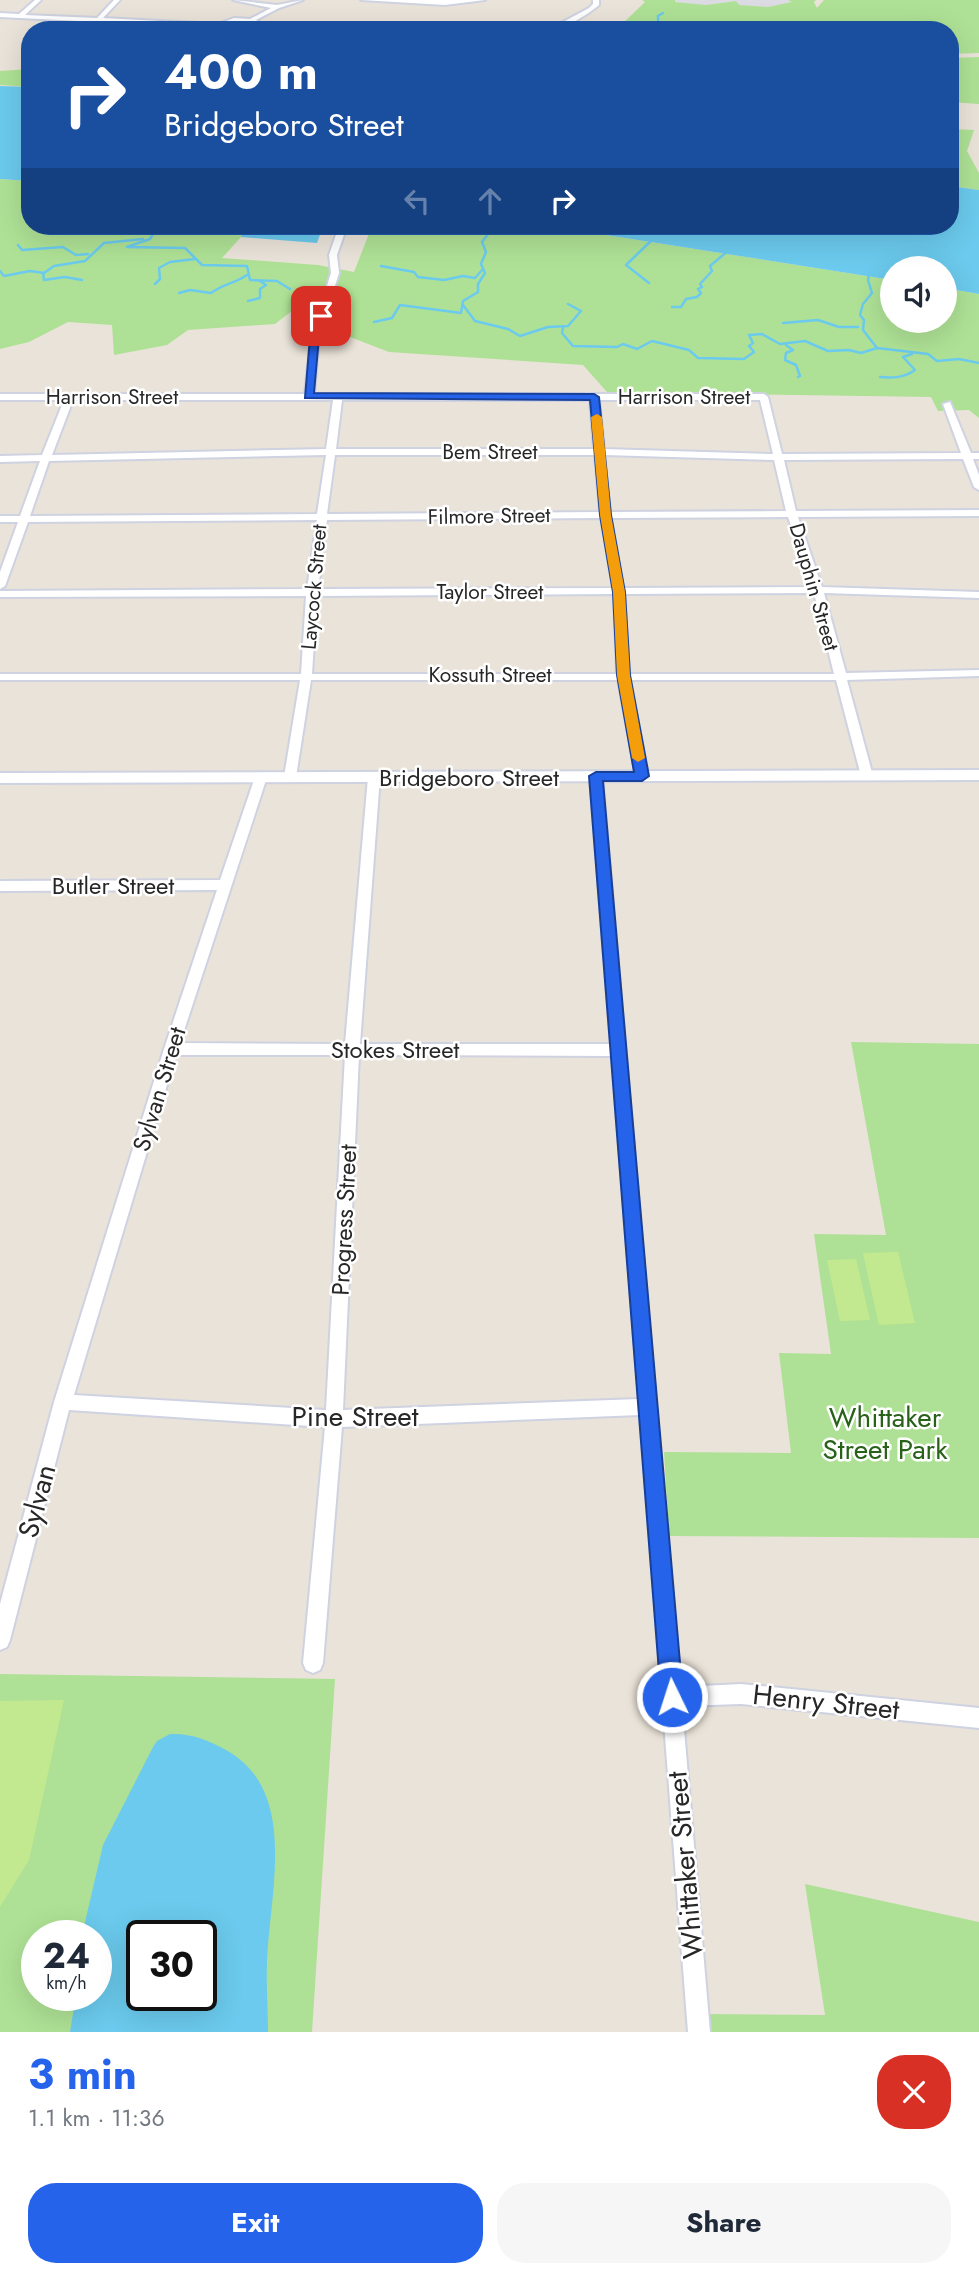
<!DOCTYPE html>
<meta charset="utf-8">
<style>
body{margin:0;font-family:Jost,sans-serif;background:#f6f6f7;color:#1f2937;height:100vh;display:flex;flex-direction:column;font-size:26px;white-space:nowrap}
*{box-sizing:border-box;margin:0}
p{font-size:23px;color:#747a83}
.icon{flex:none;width:38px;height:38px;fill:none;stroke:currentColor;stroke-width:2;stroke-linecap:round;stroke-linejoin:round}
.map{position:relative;height:2032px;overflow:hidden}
.sheet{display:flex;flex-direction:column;background:#fff;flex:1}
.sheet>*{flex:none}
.hud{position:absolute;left:21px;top:21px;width:938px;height:214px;border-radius:28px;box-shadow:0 7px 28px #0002;background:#1a4fa0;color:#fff;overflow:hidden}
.fabs{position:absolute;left:880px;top:256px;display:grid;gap:14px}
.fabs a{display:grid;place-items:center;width:77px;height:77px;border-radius:50%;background:#fff;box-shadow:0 7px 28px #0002;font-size:35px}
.speed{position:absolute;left:21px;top:1920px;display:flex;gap:14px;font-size:35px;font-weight:700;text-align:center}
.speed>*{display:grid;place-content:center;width:91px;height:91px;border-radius:50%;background:#fff;box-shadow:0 7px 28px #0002;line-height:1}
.speed small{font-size:18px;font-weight:400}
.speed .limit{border:4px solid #111;border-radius:10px;background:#fff;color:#111}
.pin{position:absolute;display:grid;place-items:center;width:60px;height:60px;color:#fff;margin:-30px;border-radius:14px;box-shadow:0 4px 10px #0006}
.me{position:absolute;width:77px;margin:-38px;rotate:356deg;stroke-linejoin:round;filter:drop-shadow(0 0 5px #0008)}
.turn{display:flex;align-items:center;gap:24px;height:147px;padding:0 28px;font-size:32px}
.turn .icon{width:91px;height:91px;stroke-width:2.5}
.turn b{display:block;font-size:49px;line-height:60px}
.lanes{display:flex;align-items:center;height:66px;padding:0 28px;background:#0003;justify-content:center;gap:35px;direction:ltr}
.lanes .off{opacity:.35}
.round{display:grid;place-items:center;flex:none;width:74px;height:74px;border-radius:28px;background:#f6f6f7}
.head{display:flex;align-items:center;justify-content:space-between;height:119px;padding:0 28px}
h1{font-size:42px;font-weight:700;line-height:52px;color:#2563eb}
.primary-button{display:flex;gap:14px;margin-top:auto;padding:14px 28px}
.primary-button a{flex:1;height:80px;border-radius:28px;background:#2563eb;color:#fff;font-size:28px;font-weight:700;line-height:80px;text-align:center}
.primary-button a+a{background:#f6f6f7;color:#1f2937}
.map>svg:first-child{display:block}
</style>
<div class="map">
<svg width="979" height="2032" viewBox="0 0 979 2032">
<rect width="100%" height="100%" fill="#eae3d9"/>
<path fill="#dcdae2" d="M 675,0 L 788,0 L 793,2 L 768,7 L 739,5 L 736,1 L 706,5 L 674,2 Z"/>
<g fill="#aee195" fill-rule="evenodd">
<path d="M 642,0 L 675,0 L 675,2 L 706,5 L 736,1 L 739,5 L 768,7 L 792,2 L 788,0 L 816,0 L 814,2 L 817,8 L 824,0 L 979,0 L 979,53 L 950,54 L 950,30 L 616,30 L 645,2 Z"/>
<path d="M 979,57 L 979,104 L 950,102 L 950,58 Z"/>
<path d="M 30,69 L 30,87 L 0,85 L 0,71 Z"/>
<path d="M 950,129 L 974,130 L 967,151 L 979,173 L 979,190 L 950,186 Z"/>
<path d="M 0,179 L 30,181 L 30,226 L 245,226 L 241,237 L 222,258 L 318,265 L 354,272 L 372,226 L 549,226 L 892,280 L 892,320 L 945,320 L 945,288 L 979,294 L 979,418 L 969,410 L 938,411 L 931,397 L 607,392 L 583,365 L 389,352 L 337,332 L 349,304 L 292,299 L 297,307 L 275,324 L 188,330 L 167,345 L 114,355 L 112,325 L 68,322 L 29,342 L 0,349 Z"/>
<path d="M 851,1042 L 979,1044 L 979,1538 L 669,1536 L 664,1452 L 791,1453 L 779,1353 L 831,1354 L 814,1234 L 886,1235 Z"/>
<path d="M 0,1674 L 335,1679 L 312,2032 L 0,2032 ZM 37,1936 L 96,1936 L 96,1995 L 37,1995 ZM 142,1936 L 201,1936 L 201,1995 L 142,1995 Z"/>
<path d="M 805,1884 L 979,1922 L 979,2032 L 704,2032 L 703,2014 L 825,2015 Z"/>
</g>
<g fill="#c3e990">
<path d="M 898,1252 L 915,1323 L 879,1325 L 863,1253 Z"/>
<path d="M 856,1259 L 870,1320 L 840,1321 L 827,1260 Z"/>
<path d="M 64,1700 L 29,1860 L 0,1907 L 0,1701 Z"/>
</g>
<g fill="#6bcaed" fill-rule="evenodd">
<path d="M 0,86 L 30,87 L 30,181 L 0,179 Z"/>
<path d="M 950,186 L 979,190 L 979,294 L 945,288 L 945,268 L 892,268 L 892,280 L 549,226 L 950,226 Z"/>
<path d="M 245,226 L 323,226 L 317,243 L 241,237 Z"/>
<path d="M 170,1734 C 190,1733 209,1740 226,1750 C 300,1791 269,1895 267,1962 C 266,1986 268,2009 268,2032 L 70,2032 L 76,1995 L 96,1995 L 96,1936 L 82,1935 L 103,1845 L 153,1747 L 157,1741 ZM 142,1936 L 201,1936 L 201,1995 L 142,1995 Z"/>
</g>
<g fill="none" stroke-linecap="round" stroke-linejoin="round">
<g stroke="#6bcaed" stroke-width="2.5">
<path d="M 650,30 L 658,25 L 658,16 L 663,13"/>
<path d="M 158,226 L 150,239 L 127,247 L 185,248 L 202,265 L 247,266 L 250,280 L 277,281 L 290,289"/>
<path d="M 531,226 L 558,230 L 575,226"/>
<path d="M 18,245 L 22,250 L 63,247 L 76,255 L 88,254"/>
<path d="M 381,266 L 414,272 L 418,277 L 444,280 L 463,276 L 475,278 L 483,269"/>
<path d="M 870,270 L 868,280 L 872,293 L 863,304 L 860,315 L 864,320 L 863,330 L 877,348"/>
<path d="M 0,271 L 4,276 L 30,271 L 44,273 L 54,266 L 85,261 L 104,243 L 143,239"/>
<path d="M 43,273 L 44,280 L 65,277 L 82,280"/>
<path d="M 649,283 L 626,265 L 654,238"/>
<path d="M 155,284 L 160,279 L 159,268 L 170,262 L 195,259"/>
<path d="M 179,293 L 190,290 L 211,293 C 225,283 234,284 247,275"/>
<path d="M 248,301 L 260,298 L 260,289 L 266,285 L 260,281"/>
<path d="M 463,305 L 475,321 L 508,329 L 520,336 L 548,327 L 568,326 L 581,311 L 568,304"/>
<path d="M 672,307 L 681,307 L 686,299 L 697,297 L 701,293 L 698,289 L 702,287 L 700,284 L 712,271 L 710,266 L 729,250"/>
<path d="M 374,322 L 392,318 L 400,305 L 461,313 L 463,301 L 478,292 L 478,284 L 485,273 L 481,264 L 486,252 L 482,242 L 494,226"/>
<path d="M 783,323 L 818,320 L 839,327 L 858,327"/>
<path d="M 563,328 L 562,333 L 573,346 L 617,347 L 623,344 L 637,349 L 652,341 L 689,350 L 698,358 L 744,359 L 754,352 L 749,346 L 753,343 L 749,335 L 762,334 L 780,344 L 805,341 L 828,351 L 849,350 L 861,353 L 877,348 L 928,354 L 937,361 L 959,359 L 979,363"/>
<path d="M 786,345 L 793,350 L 786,353 L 785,360 L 796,365 L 800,376 L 798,377"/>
<path d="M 880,377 C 893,378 904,378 915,370 L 903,357 L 912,354"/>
</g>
<defs>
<g id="minor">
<path d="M 35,0 L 41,0 L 25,15 L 97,18 L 114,0 L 120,0 L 103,18 L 218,24 L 234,18 L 250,19 L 271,8 L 233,0 L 277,5 L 303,0 L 279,8 L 256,20 L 264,25 L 422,30 L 255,30 L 259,27 L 257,24 C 245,20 234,21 222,27 L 223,30 L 217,30 L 217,28 L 0,17 L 0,13 L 19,14 Z"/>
<path d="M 361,0 L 485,0 L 445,5 Z"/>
<path d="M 593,0 L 599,0 L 599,5 C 587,15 564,30 548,30 L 589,8 L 593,4 Z"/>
<path d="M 339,226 L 347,226 L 337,255 L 339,273 L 319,337 L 314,394 L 764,394 L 768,397 L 782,454 L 961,453 L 943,404 L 950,402 L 971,453 L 979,453 L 979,459 L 973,459 L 979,475 L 979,490 L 974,487 L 963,459 L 784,460 L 796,511 L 979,510 L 979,516 L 798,517 L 822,587 L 979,592 L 979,598 L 824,593 L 846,673 L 979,670 L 979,676 L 847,680 L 873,776 L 867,780 L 861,776 L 836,680 L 630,680 L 648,776 L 642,780 L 636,776 L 618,680 L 311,680 L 296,777 L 290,781 L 284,777 L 300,680 L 0,680 L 0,674 L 301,674 L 306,596 L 0,597 L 0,591 L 307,589 L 317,520 L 28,522 L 5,586 L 0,589 L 0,572 L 18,522 L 0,522 L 0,516 L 20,516 L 40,461 L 0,462 L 0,456 L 42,455 L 64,400 L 0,400 L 0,394 L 305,394 L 311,337 L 331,273 L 329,255 ZM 73,400 L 333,400 L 326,449 L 52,455 ZM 342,400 L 590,400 L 594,449 L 336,449 ZM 599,400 L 760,400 L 773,454 L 604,449 ZM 326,455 L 317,514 L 30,516 L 49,461 ZM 335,455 L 595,455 L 600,512 L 327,514 ZM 604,455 L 774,460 L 786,511 L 610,512 ZM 788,517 L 812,587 L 623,588 L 611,518 ZM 601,518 L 613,588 L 318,589 L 327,520 ZM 814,593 L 834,674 L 629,674 L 624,594 ZM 614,594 L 617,674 L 312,674 L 317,596 Z"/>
<path d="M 596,772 L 602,776 L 680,1687 L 741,1684 L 979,1708 L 979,1728 L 741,1704 L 682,1706 L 710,2032 L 688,2032 L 640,1415 L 342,1427 L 323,1663 L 320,1670 L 313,1673 L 306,1670 L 303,1663 L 325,1427 L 69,1410 L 10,1640 L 7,1647 L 0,1650 L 0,1604 L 54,1402 L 164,1049 L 217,890 L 0,891 L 0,881 L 220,880 L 255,777 L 257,774 L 265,774 L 267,777 L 180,1043 L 345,1044 L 368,777 L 374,773 L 380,777 L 360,1044 L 611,1044 L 590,776 ZM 176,1055 L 345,1055 L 326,1410 L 74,1395 ZM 359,1055 L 612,1056 L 639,1399 L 343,1410 Z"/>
</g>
<path id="secondary" d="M 979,770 L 979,780 L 0,783 L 0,773 Z"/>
</defs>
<use href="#minor" stroke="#ced2e1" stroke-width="4"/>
<use href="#secondary" stroke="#ced2e1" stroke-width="4"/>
<use href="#minor" fill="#fff" fill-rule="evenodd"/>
<use href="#secondary" fill="#fff" fill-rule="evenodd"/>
</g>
<path fill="#2563eb" stroke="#184099" stroke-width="2" d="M 318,314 L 326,316 L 319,337 L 314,393 L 594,394 L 599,397 L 611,515 L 625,592 L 630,675 L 649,776 L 642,781 L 603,781 L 683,1697 L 680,1705 L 672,1708 L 664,1705 L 661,1697 L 589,776 L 596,772 L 634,772 L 617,675 L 613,592 L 600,515 L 590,400 L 305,398 L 310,337 Z"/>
<path fill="#f59e0b" d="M 597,414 L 602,417 L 611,515 L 625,592 L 630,675 L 645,758 L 638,762 L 632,758 L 617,675 L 613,592 L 600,515 L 591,417 Z"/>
<g text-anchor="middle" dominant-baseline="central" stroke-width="5" stroke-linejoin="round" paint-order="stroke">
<g font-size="21" fill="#272727" stroke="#fff">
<text x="112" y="397">Harrison Street</text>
<text x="684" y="397">Harrison Street</text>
<text x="490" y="452">Bem Street</text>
<text transform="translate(489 516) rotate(-1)">Filmore Street</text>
<text transform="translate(314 587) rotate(-85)">Laycock Street</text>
<text transform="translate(814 587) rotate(74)">Dauphin Street</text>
<text x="490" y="592">Taylor Street</text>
<text x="490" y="675">Kossuth Street</text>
</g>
<g font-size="24" fill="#272727" stroke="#fff">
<text x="469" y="777">Bridgeboro Street</text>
<text x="113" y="885">Butler Street</text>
<text x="395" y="1049">Stokes Street</text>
<text transform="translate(159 1089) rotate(-73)">Sylvan Street</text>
<text transform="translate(344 1220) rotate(-87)">Progress Street</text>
</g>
<g font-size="28" fill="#272727" stroke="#fff">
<text x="355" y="1416">Pine Street</text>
<text transform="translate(37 1501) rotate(-75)">Sylvan</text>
<text transform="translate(826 1702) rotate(6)">Henry Street</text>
<text transform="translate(685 1865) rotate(-95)">Whittaker Street</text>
</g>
<g font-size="28" fill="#286219" stroke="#fff">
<text x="885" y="1417">Whittaker<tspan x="885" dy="32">Street Park</tspan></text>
</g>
</g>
</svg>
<div class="fabs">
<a><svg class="icon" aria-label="sound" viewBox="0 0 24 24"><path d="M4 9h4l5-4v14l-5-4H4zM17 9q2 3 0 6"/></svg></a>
</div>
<div class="speed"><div>24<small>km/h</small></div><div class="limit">30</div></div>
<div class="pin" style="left:321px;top:316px;background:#d93025"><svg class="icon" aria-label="arrive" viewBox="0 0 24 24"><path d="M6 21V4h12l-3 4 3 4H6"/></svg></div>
<svg class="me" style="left:672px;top:1697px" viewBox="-20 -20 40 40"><circle r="17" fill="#2563eb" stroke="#fff" stroke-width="3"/><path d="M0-11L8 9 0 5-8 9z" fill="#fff"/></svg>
<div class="hud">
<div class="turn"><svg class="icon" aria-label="right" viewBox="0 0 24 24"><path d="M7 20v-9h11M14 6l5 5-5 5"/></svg><div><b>400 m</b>Bridgeboro Street</div></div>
<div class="lanes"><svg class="icon off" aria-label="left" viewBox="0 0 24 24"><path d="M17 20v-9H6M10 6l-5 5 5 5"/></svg><svg class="icon off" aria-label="ahead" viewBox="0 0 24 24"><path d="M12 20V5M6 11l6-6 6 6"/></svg><svg class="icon" aria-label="right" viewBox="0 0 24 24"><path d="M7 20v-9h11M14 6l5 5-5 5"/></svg></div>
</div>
</div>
<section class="sheet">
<div class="head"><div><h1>3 min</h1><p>1.1 km · 11:36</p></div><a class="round" style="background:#d93025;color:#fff"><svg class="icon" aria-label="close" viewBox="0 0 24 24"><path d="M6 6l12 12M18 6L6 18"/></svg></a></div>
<div class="primary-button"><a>Exit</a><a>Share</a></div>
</section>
